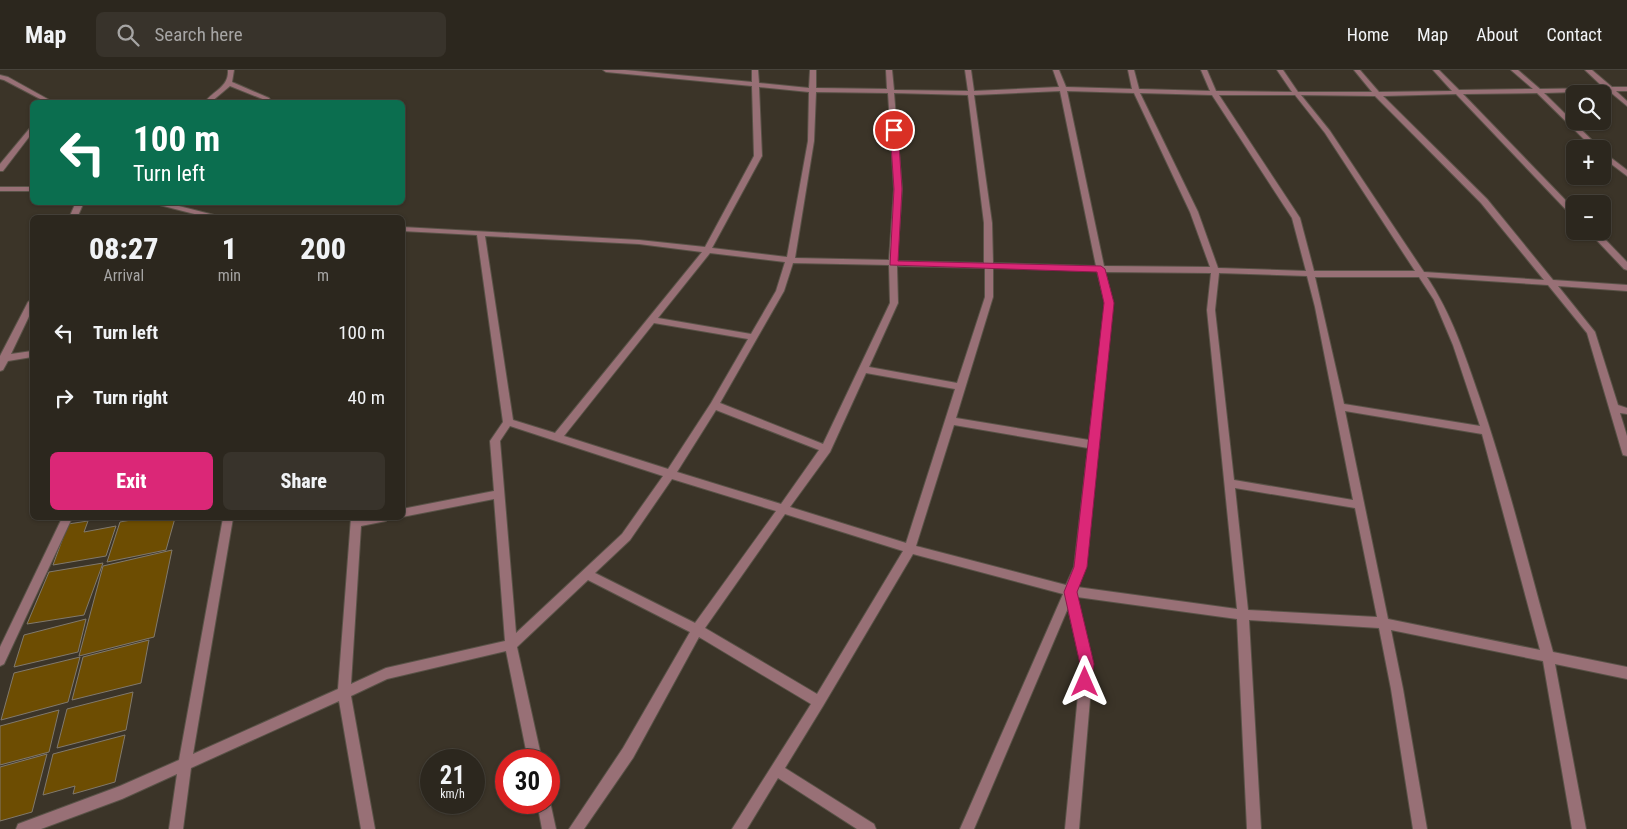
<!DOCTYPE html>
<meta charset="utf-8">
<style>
body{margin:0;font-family:"Roboto Condensed",sans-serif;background:#38332b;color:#f1f3f6;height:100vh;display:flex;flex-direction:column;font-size:19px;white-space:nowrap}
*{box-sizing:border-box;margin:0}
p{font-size:16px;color:#a6a5a4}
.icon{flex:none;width:28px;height:28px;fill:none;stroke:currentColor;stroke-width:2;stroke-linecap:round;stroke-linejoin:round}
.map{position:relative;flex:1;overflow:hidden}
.details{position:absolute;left:30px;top:145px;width:375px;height:305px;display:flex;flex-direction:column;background:#2c271e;border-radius:8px;box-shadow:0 1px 4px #0004,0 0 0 1px #48443c}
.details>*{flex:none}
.banner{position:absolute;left:30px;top:30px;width:375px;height:105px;border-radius:8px;box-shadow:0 1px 4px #0004,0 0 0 1px #48443c;background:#0b6e4f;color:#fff;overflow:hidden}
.fabs{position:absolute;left:1566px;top:15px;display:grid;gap:10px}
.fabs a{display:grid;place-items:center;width:45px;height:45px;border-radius:8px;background:#2c271e;box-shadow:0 1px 4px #0004,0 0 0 1px #48443c;font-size:25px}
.speed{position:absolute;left:420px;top:679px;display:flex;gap:10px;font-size:25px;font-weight:700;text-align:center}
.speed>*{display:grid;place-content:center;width:65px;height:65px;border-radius:50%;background:#2c271e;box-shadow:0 1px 4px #0004,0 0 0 1px #48443c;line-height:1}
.speed small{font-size:12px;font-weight:400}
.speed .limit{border:8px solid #d22;background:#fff;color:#111}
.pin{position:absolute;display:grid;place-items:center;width:42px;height:42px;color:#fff;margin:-21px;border:2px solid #fff;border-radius:50%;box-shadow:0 1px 5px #0007}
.me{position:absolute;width:55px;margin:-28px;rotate:0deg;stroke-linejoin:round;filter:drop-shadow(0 0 4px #0008)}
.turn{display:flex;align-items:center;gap:18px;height:105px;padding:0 20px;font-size:22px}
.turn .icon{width:65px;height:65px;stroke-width:2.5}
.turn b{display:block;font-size:35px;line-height:42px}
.eta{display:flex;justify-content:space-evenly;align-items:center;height:85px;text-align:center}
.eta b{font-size:30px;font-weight:800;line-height:35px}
.button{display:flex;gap:10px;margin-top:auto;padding:10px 20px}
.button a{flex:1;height:58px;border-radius:8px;background:#db2777;color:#fff;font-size:20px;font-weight:800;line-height:58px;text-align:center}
.button a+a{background:#38332b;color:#f1f3f6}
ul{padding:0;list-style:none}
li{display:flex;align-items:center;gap:15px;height:65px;padding:0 20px}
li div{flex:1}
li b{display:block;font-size:19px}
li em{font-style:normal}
header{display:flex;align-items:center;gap:30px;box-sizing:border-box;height:70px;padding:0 25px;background:#2c271e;border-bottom:1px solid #48443c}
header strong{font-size:24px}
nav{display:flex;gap:28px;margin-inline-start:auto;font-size:18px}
.search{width:350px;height:45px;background:#38332b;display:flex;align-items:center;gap:12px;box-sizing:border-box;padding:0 18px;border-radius:8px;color:#a6a5a4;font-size:19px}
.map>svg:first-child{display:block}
</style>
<header>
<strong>Map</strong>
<div class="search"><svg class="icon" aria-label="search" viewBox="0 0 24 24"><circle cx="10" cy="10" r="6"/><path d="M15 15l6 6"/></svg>Search here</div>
<nav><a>Home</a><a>Map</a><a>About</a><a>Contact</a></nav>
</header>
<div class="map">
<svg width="1627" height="759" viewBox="0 0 1627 759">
<rect width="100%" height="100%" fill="#3b3428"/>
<g fill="#6d4d02" stroke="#81796c">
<path d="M 142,448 L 175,448 L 166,480 L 107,492 L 120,452 Z"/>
<path d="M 88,451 L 84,462 L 116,456 L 106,486 L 53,495 L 68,454 Z"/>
<path d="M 172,480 L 154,567 L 79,586 L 103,496 Z"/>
<path d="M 103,493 L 84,545 L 27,554 L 49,502 Z"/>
<path d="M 86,549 L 78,582 L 14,597 L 24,565 Z"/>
<path d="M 149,570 L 141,613 L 72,630 L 83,587 Z"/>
<path d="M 80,587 L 68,632 L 1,650 L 14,603 Z"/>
<path d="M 133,622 L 126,660 L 57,678 L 67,639 Z"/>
<path d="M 59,640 L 49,682 L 0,695 L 0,656 Z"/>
<path d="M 125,665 L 115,712 L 73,724 L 75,716 L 43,725 L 53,684 Z"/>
<path d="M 47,684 L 32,742 L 0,751 L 0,697 Z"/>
</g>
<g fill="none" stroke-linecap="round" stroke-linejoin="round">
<defs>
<g id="minor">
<path d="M 228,0 L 234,0 L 232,12 L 269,28 L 272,32 L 266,32 L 265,30 L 230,16 L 211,32 L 205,32 C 213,21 229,17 228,0 Z"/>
<path d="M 603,0 L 625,0 L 752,12 L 752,0 L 758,0 L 759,13 L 809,18 L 810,0 L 816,0 L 816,18 L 887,19 L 886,0 L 892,0 L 894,20 L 968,21 L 965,0 L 971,0 L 974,21 L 1059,17 L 1053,0 L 1059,0 L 1066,17 L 1132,19 L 1128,0 L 1134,0 L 1139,19 L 1210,21 L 1201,0 L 1207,0 L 1216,21 L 1292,22 L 1277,0 L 1283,0 L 1298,22 L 1372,22 L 1354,0 L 1360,0 L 1379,22 L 1452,21 L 1433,0 L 1439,0 L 1459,20 L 1533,19 L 1511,0 L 1518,0 L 1540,19 L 1604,18 L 1585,0 L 1592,0 L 1612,17 L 1627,17 L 1627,21 L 1616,21 L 1627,31 L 1627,36 L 1609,21 L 1544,23 L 1601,79 L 1594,79 L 1537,23 L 1463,24 L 1575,140 L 1575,146 L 1572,146 L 1456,24 L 1383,26 L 1487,129 L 1553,210 L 1627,215 L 1627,221 L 1558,216 L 1595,262 L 1618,335 L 1627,338 L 1627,344 L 1620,343 L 1627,366 L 1627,386 L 1623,385 L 1622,382 L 1587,263 L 1548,215 L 1427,207 C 1452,245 1464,283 1479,326 C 1508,410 1529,497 1553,582 L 1627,597 L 1627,609 L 1555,594 L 1586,759 L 1572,759 L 1543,591 L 1391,560 L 1403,619 L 1427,759 L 1413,759 L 1391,619 L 1379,558 L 1249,550 L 1261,759 L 1247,759 L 1237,549 L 1077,527 L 1093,594 L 1079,759 L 1065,759 L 1081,594 L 1068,538 L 974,759 L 960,759 L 1063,524 L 913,484 L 823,636 L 785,698 L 874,754 L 876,759 L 857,759 L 778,708 L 747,759 L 732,759 L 811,634 L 699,567 L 633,688 L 584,759 L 569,759 L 623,678 L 690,562 L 588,510 L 517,577 L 542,690 L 528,690 L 506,581 L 387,609 L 351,626 L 375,759 L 361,759 L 339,631 L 191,698 L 183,759 L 169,759 L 177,704 L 122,729 L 41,759 L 16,759 L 18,754 L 120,716 L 179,690 L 223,448 L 233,448 L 193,684 L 338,619 L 351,448 L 387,448 L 386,451 L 361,456 L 351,614 L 386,598 L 505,571 L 494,429 L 402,447 L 402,439 L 494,421 L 490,371 L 503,352 L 477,165 L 402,161 L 402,157 L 639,170 L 705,177 L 754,86 L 752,16 L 606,2 ZM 759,17 L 809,22 L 808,71 L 787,187 L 712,178 L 762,86 ZM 1060,21 L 1096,196 L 993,193 L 992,153 L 974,25 ZM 1067,21 L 1134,23 L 1190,142 L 1210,197 L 1104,196 ZM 816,22 L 888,23 L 894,119 L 889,190 L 795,188 L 814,71 ZM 894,23 L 968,25 L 984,153 L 984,193 L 897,191 L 902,119 ZM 1140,23 L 1212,25 L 1292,148 L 1306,201 L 1218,198 L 1198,142 ZM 1219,25 L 1295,25 L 1325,63 L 1415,201 L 1314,201 L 1300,148 ZM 1301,25 L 1375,26 L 1481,133 L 1544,210 L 1424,202 L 1330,61 ZM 485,166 L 639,174 L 702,182 L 555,363 L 513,350 ZM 710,183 L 785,192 L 776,221 L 751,264 L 658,248 ZM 793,193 L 889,195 L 890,233 L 823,374 L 720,333 L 784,221 ZM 897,196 L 985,198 L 985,227 L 957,313 L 869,297 L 898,233 ZM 993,198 L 1097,201 L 1105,233 L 1089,370 L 956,348 L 993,227 ZM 1105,202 L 1211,203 L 1207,240 L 1237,539 L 1077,517 L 1086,497 L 1113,233 ZM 1219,203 L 1307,206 L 1315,237 L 1353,430 L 1234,410 L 1215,240 ZM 1315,207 L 1419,207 L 1434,230 L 1453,275 L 1480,356 L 1344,334 ZM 654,253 L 748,269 L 711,333 L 668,399 L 564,366 ZM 866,303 L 955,319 L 906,473 L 790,437 L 830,382 ZM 716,340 L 819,380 L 781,434 L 677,402 ZM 1345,341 L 1482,364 L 1540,580 L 1388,549 ZM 954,355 L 1088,378 L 1074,497 L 1066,515 L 916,476 ZM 510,356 L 663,406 L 622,464 L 516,563 L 500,371 ZM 672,409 L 776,441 L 695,553 L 595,503 L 630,470 ZM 1235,418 L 1355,438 L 1377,547 L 1248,540 ZM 785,444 L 903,481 L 817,624 L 705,558 Z"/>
<path d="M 0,5 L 8,7 L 53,32 L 46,32 L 4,10 L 0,9 Z"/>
<path d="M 32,57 L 32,63 L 3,101 L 0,101 L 0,94 L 30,58 Z"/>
<path d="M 1602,81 L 1627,100 L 1627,106 L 1602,87 Z"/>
<rect x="0" y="117" width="32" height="4"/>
<path d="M 76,132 L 84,132 L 77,148 L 69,148 Z"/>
<path d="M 148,132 L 163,132 L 226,148 L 210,148 Z"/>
<path d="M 1588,161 L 1597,161 L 1627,192 L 1627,200 L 1624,199 Z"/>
<path d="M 32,229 L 32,240 L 11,284 L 32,281 L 32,287 L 8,291 L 3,300 L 0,301 L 0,286 L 28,232 Z"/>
<path d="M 62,448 L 72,448 L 4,594 L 0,596 L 0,577 Z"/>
<path d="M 549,727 L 556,759 L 542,759 L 537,732 L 549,732 Z"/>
</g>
</defs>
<use href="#minor" stroke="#595247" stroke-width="2"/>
<use href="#minor" fill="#987076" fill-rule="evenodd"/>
</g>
<path fill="#db2777" stroke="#8e194d" d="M 894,58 L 898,60 L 902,119 L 898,191 L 1101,196 L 1105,199 L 1114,233 L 1087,497 L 1077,522 L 1094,594 L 1090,617 L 1085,619 L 1080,617 L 1078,612 L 1080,594 L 1064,522 L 1074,497 L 1104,233 L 1097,202 L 890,195 L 894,119 L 890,60 Z"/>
</svg>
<div class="fabs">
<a><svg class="icon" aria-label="search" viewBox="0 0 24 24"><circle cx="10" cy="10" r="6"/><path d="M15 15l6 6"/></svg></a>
<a>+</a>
<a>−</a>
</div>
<div class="speed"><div>21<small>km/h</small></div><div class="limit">30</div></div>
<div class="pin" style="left:894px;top:60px;background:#d93025"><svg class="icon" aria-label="arrive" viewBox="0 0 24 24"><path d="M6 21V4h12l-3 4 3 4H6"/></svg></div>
<svg class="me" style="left:1085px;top:612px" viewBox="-20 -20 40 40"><path d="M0-17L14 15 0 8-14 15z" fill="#db2777" stroke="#fff" stroke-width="4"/></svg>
<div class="banner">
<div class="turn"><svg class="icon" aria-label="left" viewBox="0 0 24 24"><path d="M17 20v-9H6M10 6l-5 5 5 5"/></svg><div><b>100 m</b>Turn left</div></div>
</div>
<section class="details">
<div class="eta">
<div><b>08:27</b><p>Arrival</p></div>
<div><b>1</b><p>min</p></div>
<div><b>200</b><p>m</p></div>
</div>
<ul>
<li><svg class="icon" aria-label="left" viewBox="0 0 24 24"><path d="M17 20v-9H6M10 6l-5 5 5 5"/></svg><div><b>Turn left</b></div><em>100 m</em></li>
<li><svg class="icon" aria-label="right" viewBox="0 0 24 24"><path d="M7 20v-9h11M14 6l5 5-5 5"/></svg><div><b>Turn right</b></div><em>40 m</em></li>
</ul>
<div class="button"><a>Exit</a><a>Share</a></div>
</section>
</div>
